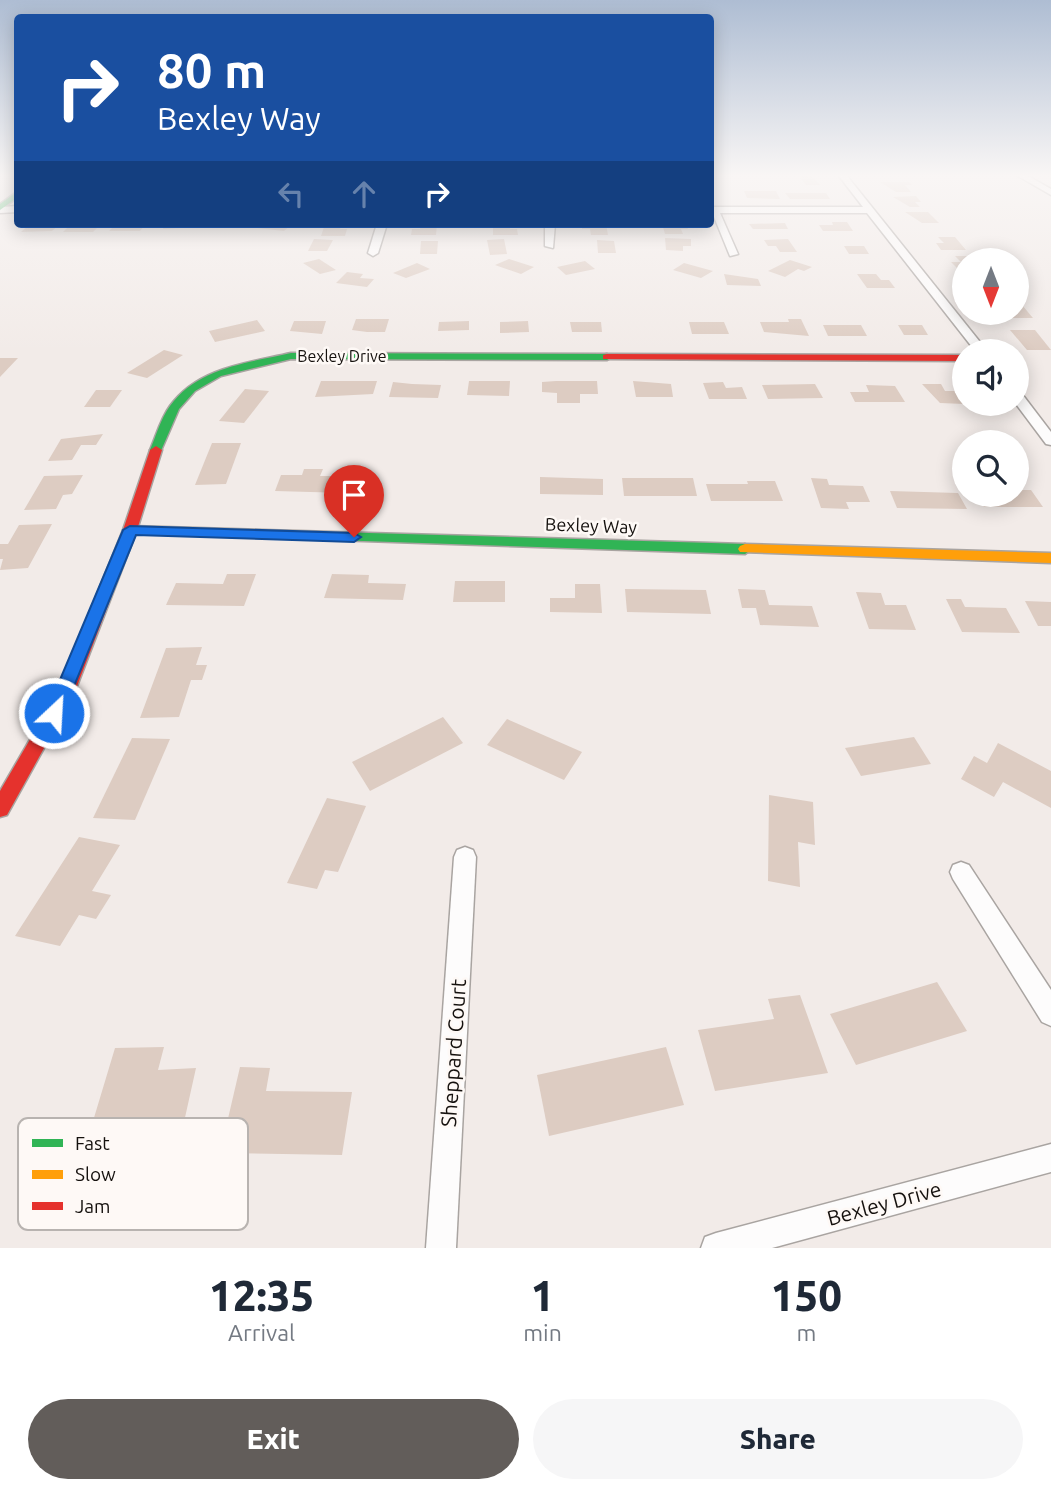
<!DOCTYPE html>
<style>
body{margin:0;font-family:Ubuntu,sans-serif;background:#f6f6f7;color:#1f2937;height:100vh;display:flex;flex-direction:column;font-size:26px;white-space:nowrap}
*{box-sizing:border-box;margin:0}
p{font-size:23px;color:#747a83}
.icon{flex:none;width:38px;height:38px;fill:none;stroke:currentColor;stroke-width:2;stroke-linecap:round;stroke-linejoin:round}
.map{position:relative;height:1248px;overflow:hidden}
.details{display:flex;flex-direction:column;background:#fff;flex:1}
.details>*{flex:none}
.guide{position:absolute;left:14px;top:14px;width:700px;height:214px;border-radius:7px;box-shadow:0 4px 18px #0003;background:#1a4fa0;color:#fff;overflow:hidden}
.needle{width:46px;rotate:180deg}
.fabs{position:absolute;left:952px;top:248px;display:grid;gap:14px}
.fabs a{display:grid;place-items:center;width:77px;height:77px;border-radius:50%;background:#fff;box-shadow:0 4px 18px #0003;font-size:35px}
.pin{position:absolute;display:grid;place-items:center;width:60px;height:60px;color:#fff;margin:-72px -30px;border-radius:50% 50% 50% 0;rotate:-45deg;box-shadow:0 0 7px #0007}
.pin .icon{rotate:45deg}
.me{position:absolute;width:77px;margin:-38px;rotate:25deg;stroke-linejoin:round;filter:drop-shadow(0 0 5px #0008)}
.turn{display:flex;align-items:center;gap:24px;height:147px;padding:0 28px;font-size:32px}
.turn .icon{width:91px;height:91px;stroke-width:2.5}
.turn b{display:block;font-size:49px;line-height:60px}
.lanes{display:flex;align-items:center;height:66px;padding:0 28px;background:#0003;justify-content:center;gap:35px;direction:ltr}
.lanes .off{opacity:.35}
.eta{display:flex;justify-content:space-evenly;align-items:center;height:119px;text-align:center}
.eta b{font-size:42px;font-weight:800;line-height:49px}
.primary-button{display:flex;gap:14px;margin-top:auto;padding:14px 28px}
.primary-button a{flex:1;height:80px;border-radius:42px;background:#625d5a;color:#fff;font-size:28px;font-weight:800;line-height:80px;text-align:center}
.primary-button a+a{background:#f6f6f7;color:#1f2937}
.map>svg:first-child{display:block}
</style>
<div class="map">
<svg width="1051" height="1248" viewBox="0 0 1051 1248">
<rect width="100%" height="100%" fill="#f2ebe8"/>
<g fill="#ddccc2">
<path d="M 799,176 L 812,176 L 820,185 L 806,185 Z"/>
<path d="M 880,182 L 909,182 L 912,185 L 905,185 L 911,192 L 896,192 Z"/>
<path d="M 744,191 L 776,191 L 780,199 L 747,198 Z"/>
<path d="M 785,193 L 826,193 L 830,199 L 790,199 Z"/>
<path d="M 916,196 L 921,202 L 915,202 L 920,207 L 910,207 L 893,197 Z"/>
<path d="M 905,212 L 928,212 L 939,223 L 922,223 Z"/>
<path d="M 832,222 L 847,222 L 853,231 L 823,231 L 819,225 L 833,225 Z"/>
<path d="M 785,223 L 788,229 L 753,229 L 749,224 Z"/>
<path d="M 30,224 L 60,224 L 52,231 L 21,232 Z"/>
<path d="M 71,224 L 87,224 L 84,226 L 99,226 L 93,232 L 63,232 Z"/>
<path d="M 116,224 L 130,225 L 145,225 L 140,231 L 109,231 Z"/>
<path d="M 165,224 L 201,224 L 199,227 L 163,229 Z"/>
<path d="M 262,224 L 292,224 L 284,231 L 257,228 Z"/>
<path d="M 325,224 L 342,224 L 340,229 L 347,229 L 345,236 L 321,236 Z"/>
<path d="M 421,224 L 437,224 L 436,235 L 411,235 L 412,229 L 420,229 Z"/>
<path d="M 493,224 L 510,224 L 510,229 L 517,229 L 518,235 L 493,235 Z"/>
<path d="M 582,224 L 606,224 L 608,235 L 591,235 L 590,229 L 582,229 Z"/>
<path d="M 662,224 L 686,224 L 688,229 L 681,229 L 683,234 L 665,234 Z"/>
<path d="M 938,237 L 955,237 L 966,250 L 941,250 L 936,243 L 944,243 Z"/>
<path d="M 665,238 L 691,239 L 691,246 L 683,246 L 683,251 L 666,250 Z"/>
<path d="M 314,239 L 333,240 L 327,251 L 308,251 Z"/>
<path d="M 504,239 L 507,254 L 490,255 L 487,240 Z"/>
<path d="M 788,239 L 797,252 L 780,252 L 776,246 L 768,246 L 764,240 Z"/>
<path d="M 597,240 L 614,241 L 616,253 L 598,253 Z"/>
<path d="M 421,241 L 438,241 L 437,254 L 420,254 Z"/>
<path d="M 844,246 L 864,246 L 869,254 L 849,254 Z"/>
<path d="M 955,256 L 971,256 L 976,261 L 964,261 L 964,269 L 958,269 L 951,262 L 961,262 Z"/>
<path d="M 319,259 L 336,270 L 320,274 L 303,263 Z"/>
<path d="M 509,259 L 534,267 L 521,274 L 495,265 Z"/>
<path d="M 790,260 L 812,267 L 804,271 L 798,269 L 785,277 L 768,271 Z"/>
<path d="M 585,261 L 595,269 L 566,275 L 557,267 Z"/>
<path d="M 417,263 L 430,269 L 406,278 L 393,273 Z"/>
<path d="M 684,263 L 713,271 L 701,278 L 673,270 Z"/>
<path d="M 347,272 L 363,274 L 360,278 L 374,279 L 367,287 L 336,283 Z"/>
<path d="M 724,274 L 758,279 L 761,286 L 727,285 Z"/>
<path d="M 857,274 L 876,274 L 881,280 L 889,280 L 895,288 L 867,288 Z"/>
<path d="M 1017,305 L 1022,305 L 1033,318 L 1010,318 L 1006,313 L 1017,313 Z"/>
<path d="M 356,319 L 389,319 L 385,332 L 367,332 L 352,330 Z"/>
<path d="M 788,319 L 801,319 L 809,336 L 764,332 L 760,322 L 789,322 Z"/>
<path d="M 257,320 L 265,331 L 215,342 L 209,331 Z"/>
<path d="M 294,321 L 326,321 L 322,334 L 290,331 Z"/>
<path d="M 469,321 L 469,330 L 438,331 L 439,322 Z"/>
<path d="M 528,321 L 529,332 L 500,333 L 500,322 Z"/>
<path d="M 570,322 L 601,322 L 602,332 L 572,332 Z"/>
<path d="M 689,322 L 724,322 L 729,334 L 692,334 Z"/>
<path d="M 823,325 L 861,325 L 867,336 L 828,336 Z"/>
<path d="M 898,325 L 922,325 L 928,335 L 904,335 Z"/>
<path d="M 1010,330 L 1035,330 L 1051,350 L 1027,350 Z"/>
<path d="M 164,350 L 183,355 L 147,378 L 127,373 Z"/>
<path d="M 0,358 L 18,358 L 0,377 Z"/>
<path d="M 321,381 L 377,381 L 373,394 L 315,397 Z"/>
<path d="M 469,381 L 510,381 L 509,396 L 467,395 Z"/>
<path d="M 556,381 L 597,381 L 598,394 L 580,394 L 580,403 L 557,403 L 557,393 L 542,392 L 542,382 Z"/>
<path d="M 633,381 L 671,384 L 673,397 L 636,397 Z"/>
<path d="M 393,382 L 412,384 L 441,385 L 438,398 L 389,397 Z"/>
<path d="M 723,382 L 726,388 L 742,387 L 747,399 L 709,399 L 703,383 Z"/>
<path d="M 815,384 L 823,398 L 768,399 L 762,385 Z"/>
<path d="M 922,384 L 941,384 L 945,391 L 964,391 L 964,404 L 940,403 Z"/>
<path d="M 866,385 L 895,386 L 905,402 L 855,402 L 850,392 L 869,392 Z"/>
<path d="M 245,389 L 269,391 L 244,423 L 219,421 Z"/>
<path d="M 96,390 L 122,390 L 110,407 L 84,407 Z"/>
<path d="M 103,434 L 96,445 L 81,445 L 72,460 L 48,461 L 61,439 Z"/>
<path d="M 212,443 L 241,443 L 226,484 L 195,485 Z"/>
<path d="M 304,469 L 323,469 L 320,476 L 351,476 L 346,493 L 275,491 L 281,475 L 302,475 Z"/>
<path d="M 83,475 L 72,494 L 63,495 L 56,509 L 24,510 L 44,476 Z"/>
<path d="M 540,477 L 603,479 L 603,495 L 540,494 Z"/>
<path d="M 622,478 L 693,478 L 697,496 L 624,496 Z"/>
<path d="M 811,478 L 827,479 L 829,485 L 863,486 L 870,502 L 846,502 L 849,509 L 821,508 Z"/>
<path d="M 747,481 L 775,481 L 783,501 L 711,501 L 706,484 L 748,484 Z"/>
<path d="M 1017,490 L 1031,490 L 1043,507 L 984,507 L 976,495 L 1017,495 Z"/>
<path d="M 890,491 L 958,493 L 967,509 L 897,508 Z"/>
<path d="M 52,524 L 28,568 L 0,570 L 3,559 L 0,559 L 0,544 L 8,544 L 19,525 Z"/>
<path d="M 227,574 L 256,574 L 244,606 L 166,605 L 176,583 L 223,584 Z"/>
<path d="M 332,574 L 369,575 L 368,583 L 406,584 L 403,600 L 324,598 Z"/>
<path d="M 455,581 L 505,581 L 505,602 L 453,602 Z"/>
<path d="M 575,584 L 600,584 L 602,613 L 550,612 L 550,598 L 575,598 Z"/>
<path d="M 625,589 L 706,590 L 711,614 L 627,612 Z"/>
<path d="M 738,589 L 765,590 L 769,605 L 812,606 L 819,627 L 760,625 L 756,608 L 742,608 Z"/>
<path d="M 856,592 L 881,593 L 885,605 L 906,605 L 916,630 L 869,629 Z"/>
<path d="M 946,599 L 961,599 L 965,607 L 1006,608 L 1020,633 L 962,632 Z"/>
<path d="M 1025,601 L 1051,602 L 1051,626 L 1038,626 Z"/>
<path d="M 202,647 L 196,665 L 207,665 L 202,680 L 191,680 L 179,717 L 140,718 L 166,648 Z"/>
<path d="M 443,717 L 463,743 L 370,791 L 352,762 Z"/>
<path d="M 507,719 L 582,752 L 564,780 L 487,745 Z"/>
<path d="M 914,737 L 931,764 L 861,776 L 845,748 Z"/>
<path d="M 132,738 L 170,739 L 135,820 L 93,818 Z"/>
<path d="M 998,743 L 1051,771 L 1051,808 L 1003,782 L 994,797 L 961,779 L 974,756 L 987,763 Z"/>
<path d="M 769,795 L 813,802 L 815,845 L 798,842 L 800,887 L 768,881 Z"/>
<path d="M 327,798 L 366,806 L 338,872 L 325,870 L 317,889 L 287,883 Z"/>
<path d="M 79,837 L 120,845 L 92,891 L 111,895 L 96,919 L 79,915 L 60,946 L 15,936 Z"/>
<path d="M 937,982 L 967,1031 L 856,1065 L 830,1014 Z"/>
<path d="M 800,995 L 828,1073 L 715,1091 L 698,1030 L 774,1019 L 768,999 Z"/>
<path d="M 164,1047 L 158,1070 L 196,1068 L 182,1131 L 140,1132 L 135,1150 L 84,1151 L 115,1048 Z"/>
<path d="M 666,1047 L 684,1105 L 549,1136 L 537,1075 Z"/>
<path d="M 240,1067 L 270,1068 L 266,1091 L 352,1092 L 342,1155 L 220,1153 Z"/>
</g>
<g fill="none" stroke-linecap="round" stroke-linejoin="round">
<defs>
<g id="street">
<path d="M 839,176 L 847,176 L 988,352 L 976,352 L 867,213 L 720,213 L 738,254 L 730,256 L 710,207 L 863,207 Z"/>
<path d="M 1018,176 L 1028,176 L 1051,189 L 1051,195 Z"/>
<path d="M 18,206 L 18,212 L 0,213 L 0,207 Z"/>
<path d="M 377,224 L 387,224 L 378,253 L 373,256 L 368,253 Z"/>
<path d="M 545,224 L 555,224 L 553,248 L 545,246 Z"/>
<path d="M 1017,393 L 1022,394 L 1051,432 L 1051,445 L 1046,444 L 1016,404 Z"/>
<path d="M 465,847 L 473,850 L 476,857 L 456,1248 L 426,1248 L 454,857 L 457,850 Z"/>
<path d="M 961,862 L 969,865 L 1051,990 L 1051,1026 L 1042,1022 L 953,879 L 950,872 L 953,865 Z"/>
<path d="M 1051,1144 L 1051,1172 L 772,1248 L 701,1248 L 705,1237 L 716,1233 Z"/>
</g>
<g id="fast">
<path d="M 18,191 L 18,197 L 0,210 L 0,204 Z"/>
<path d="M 291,353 L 607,354 L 612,357 L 607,360 L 291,359 L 221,376 L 195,391 L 179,409 L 160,453 L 152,453 L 150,450 C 156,436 161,418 170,406 C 198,367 248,363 291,353 Z"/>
<path d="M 130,526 L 745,544 L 752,549 L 745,554 L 125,533 L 123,530 Z"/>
</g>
<path id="slow" d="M 745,544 L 1051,553 L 1051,563 L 740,552 L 738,549 L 740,546 Z"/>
<g id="jam">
<path d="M 607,354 L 964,355 L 964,361 L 603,359 L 603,355 Z"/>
<path d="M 156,446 L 162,450 L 137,530 L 74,694 L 7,815 L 0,817 L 0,791 L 57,693 L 123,530 L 150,450 Z"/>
</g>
</defs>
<use href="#street" stroke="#a9a4a1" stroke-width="3"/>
<use href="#fast" stroke="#a9a4a1" stroke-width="3"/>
<use href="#slow" stroke="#a9a4a1" stroke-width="3"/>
<use href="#jam" stroke="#a9a4a1" stroke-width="3"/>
<use href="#street" fill="#fdfcfc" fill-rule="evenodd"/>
<use href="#fast" fill="#30b455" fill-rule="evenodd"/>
<use href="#slow" fill="#ff9f0a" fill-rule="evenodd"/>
<use href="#jam" fill="#e5322d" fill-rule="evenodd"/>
</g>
<linearGradient id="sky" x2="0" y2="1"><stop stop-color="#aebdd3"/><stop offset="0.5" stop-color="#f9f6f5"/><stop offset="1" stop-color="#f9f6f5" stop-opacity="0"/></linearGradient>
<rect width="1051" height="351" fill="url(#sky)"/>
<path fill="#1a73e8" stroke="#114b97" stroke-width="2" d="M 130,526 L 354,533 L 361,537 L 354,542 L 136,535 L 63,713 L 54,720 L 48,718 L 46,713 L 123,530 Z"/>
<g text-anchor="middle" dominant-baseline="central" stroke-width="5" stroke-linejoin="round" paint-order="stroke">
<g font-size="16" fill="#15110e" stroke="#fef9f6">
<text x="342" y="356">Bexley Drive</text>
</g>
<g font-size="18" fill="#15110e" stroke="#fef9f6">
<text transform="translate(591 525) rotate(2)">Bexley Way</text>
</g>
<g font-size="21" fill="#15110e" stroke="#fef9f6">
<text transform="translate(453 1053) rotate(-86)">Sheppard Court</text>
<text transform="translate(884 1203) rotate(-15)">Bexley Drive</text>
</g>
</g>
<rect x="18" y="1118" width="230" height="112" rx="10" fill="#fef9f6" stroke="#b8b3b0" stroke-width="2"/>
<rect x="32" y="1139" width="31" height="8" fill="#30b455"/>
<rect x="32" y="1170" width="31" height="9" fill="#ff9f0a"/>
<rect x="32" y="1202" width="31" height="8" fill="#e5322d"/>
<g font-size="19" fill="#15110e">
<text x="75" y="1150">Fast</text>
<text x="75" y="1181">Slow</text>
<text x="75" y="1213">Jam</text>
</g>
</svg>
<div class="fabs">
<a><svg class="needle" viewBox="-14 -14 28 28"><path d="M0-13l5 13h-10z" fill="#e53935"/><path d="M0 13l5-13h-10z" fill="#747a83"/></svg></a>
<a><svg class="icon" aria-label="sound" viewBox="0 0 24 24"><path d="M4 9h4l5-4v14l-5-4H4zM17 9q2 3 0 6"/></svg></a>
<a><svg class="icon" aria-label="search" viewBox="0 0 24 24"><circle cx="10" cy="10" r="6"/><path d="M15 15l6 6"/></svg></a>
</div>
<div class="pin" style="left:354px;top:537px;background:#d93025"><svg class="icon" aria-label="arrive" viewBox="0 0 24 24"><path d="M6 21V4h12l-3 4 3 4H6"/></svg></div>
<svg class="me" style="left:54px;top:713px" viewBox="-20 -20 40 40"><circle r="17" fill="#1a73e8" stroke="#fff" stroke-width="3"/><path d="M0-11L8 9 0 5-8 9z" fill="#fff"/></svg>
<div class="guide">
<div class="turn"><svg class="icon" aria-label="right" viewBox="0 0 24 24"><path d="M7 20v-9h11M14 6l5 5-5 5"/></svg><div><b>80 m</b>Bexley Way</div></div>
<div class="lanes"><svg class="icon off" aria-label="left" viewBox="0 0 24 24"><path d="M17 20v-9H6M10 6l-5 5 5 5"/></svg><svg class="icon off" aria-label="ahead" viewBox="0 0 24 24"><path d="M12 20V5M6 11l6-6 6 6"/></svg><svg class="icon" aria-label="right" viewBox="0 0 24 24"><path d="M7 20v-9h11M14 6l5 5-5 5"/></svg></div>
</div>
</div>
<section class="details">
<div class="eta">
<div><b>12:35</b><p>Arrival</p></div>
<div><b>1</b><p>min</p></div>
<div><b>150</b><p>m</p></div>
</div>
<div class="primary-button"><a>Exit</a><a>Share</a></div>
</section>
